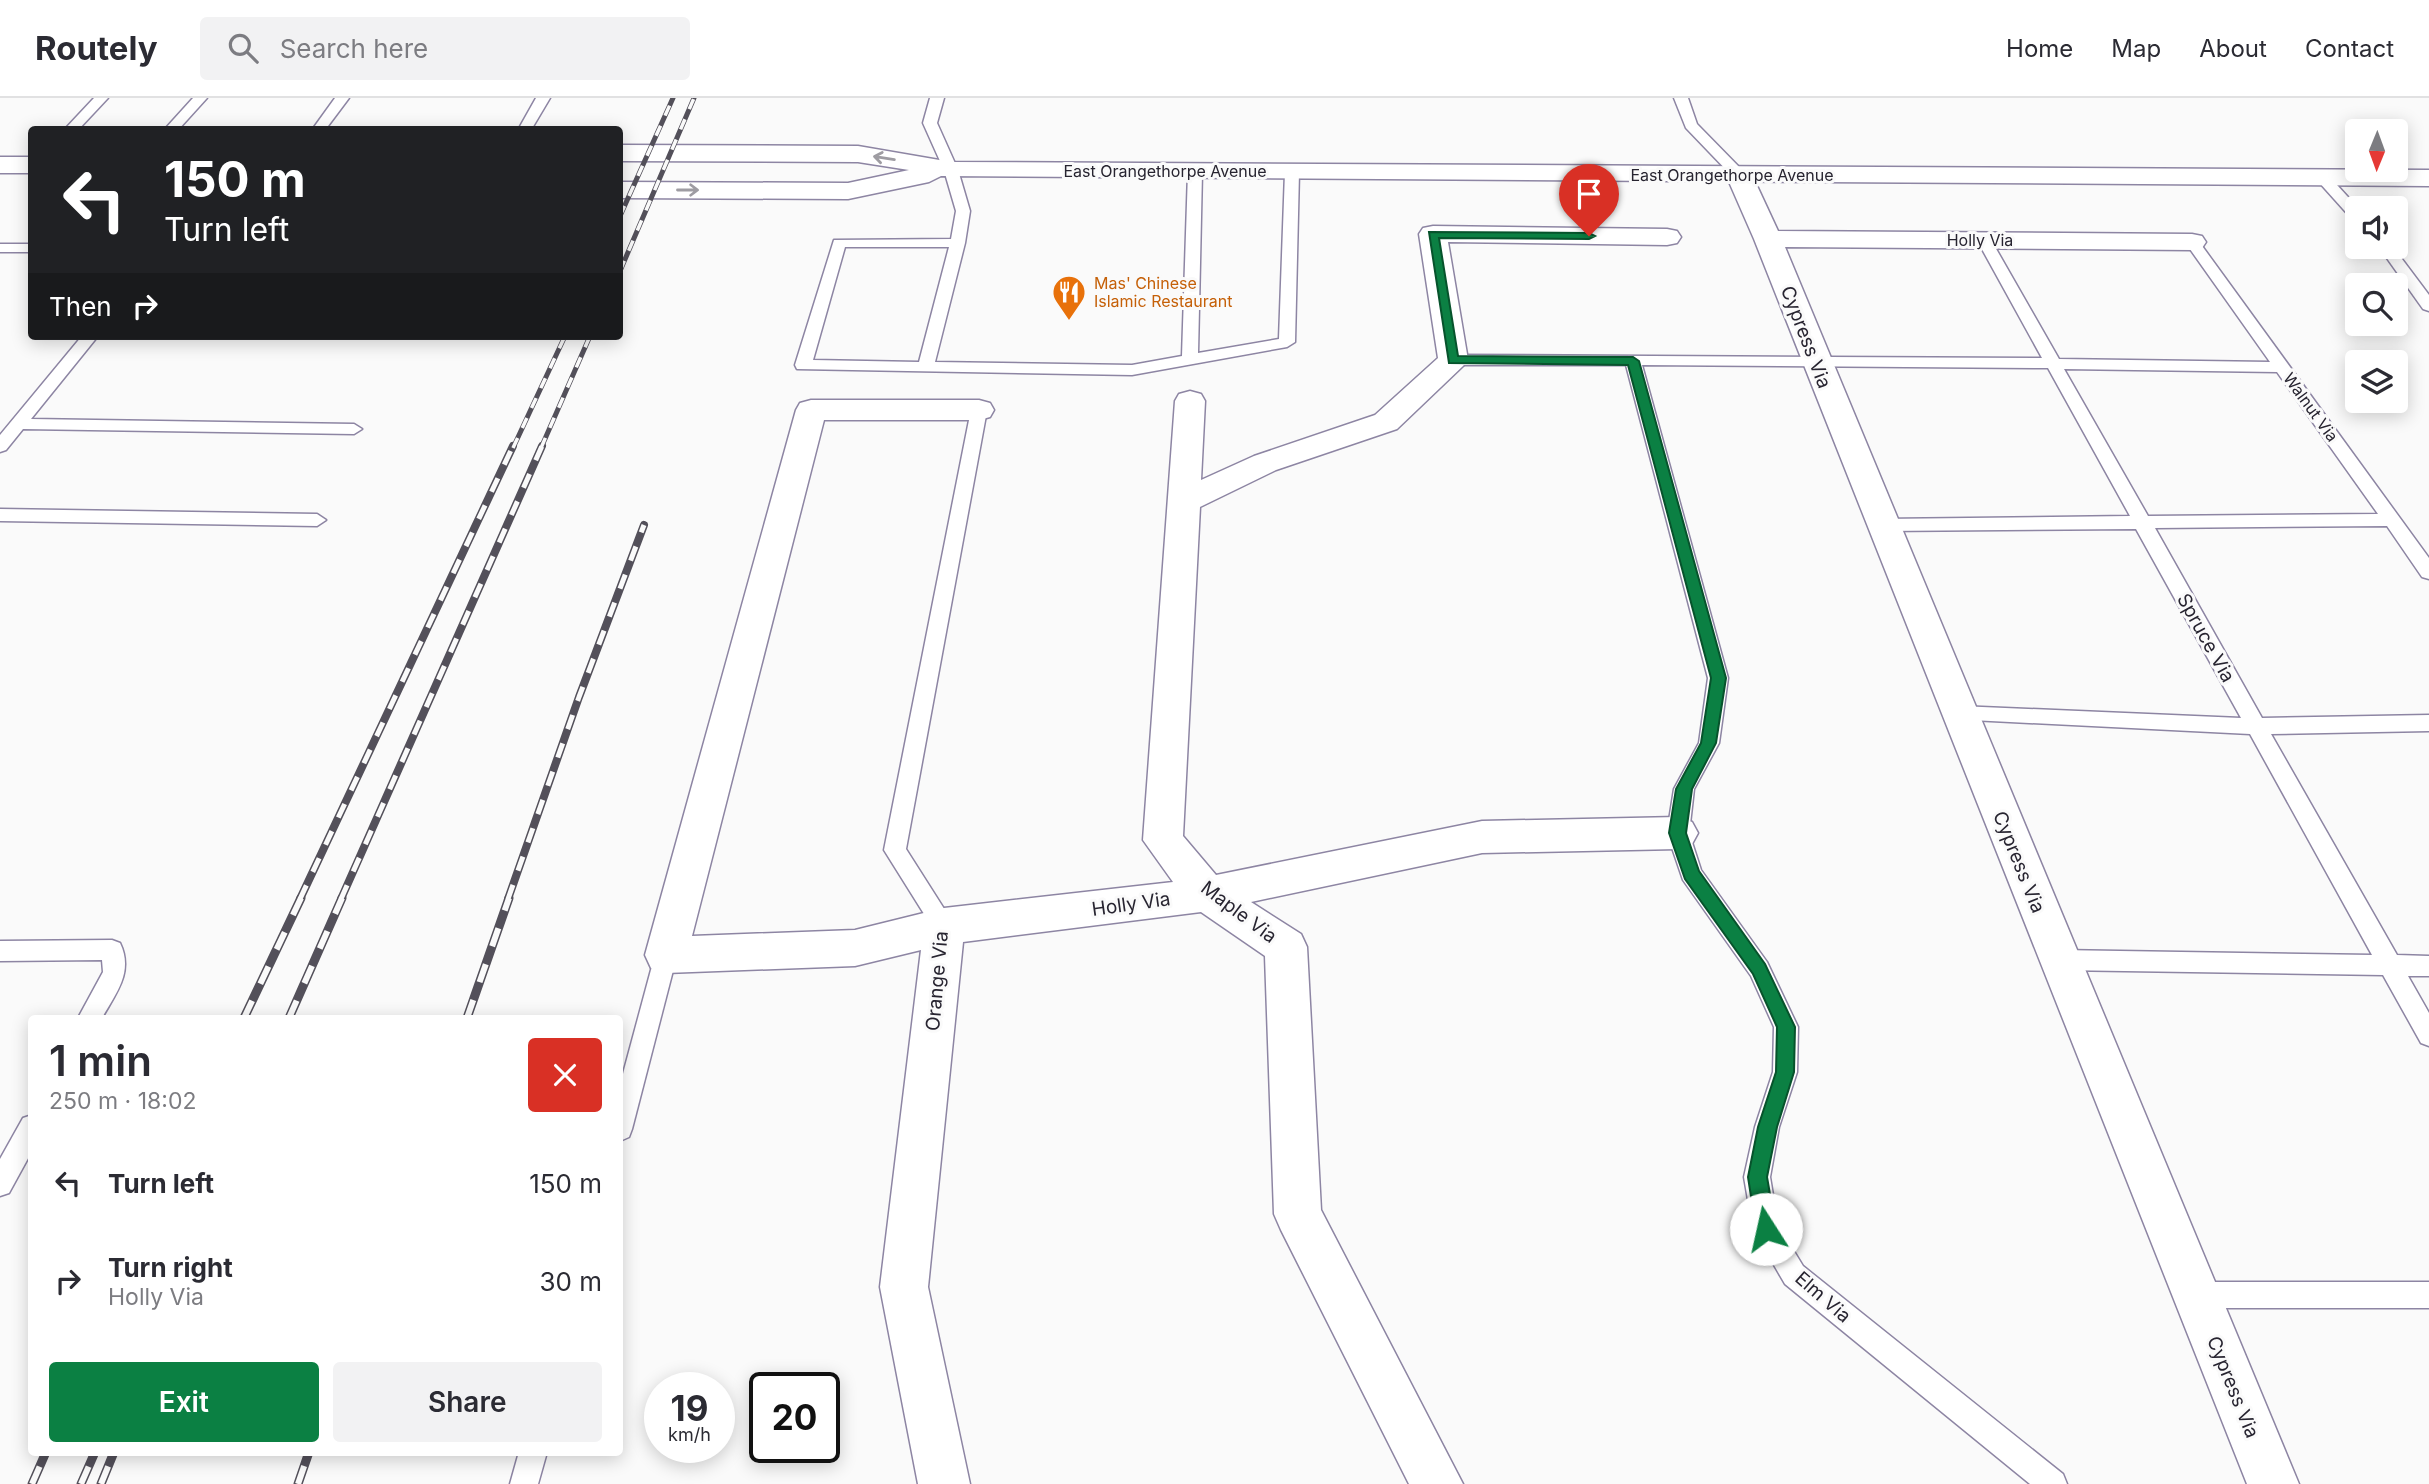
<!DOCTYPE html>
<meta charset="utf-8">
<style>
body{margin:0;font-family:Inter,sans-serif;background:#f2f2f3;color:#2b2b33;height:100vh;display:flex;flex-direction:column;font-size:26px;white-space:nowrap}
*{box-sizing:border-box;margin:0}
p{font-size:23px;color:#7c7c81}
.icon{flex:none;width:38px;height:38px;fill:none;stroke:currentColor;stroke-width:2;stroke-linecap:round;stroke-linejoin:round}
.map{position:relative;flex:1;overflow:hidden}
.drawer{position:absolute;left:28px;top:917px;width:595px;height:441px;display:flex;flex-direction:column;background:#fff;border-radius:7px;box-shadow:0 4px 18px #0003}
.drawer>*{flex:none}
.hud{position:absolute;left:28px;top:28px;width:595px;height:214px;border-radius:7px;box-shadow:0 4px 18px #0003;background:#202124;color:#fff;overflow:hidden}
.needle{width:46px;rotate:181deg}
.controls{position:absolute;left:2345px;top:21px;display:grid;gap:14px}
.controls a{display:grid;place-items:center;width:63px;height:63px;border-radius:7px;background:#fff;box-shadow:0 4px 18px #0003;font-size:35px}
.speed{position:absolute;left:644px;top:1274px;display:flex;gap:14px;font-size:35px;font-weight:700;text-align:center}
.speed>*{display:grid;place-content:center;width:91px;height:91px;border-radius:50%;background:#fff;box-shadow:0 4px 18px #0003;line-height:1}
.speed small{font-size:18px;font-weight:400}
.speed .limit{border:4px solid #111;border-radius:10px;background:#fff;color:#111}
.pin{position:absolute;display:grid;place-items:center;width:60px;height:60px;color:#fff;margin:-72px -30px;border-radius:50% 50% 50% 0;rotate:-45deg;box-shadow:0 0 7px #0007}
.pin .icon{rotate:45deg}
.me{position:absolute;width:77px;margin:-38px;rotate:350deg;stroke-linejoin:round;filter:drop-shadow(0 0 5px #0008)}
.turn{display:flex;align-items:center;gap:24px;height:147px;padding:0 21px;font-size:32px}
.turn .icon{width:91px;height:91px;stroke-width:2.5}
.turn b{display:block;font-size:49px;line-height:60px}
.then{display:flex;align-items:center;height:66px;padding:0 21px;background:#0003;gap:14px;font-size:26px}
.round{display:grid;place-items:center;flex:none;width:74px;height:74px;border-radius:7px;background:#f2f2f3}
.summary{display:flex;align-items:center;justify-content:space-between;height:119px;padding:0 21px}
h1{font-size:42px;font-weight:600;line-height:52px}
.cta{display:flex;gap:14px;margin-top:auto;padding:14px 21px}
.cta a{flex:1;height:80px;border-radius:7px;background:#0b8043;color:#fff;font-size:28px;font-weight:600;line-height:80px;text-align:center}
.cta a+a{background:#f2f2f3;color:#2b2b33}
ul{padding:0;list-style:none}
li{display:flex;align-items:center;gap:21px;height:98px;padding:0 21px}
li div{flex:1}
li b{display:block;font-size:26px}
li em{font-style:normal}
header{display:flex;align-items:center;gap:42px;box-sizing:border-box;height:98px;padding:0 35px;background:#fff;border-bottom:2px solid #e1e1e2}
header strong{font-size:33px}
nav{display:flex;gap:38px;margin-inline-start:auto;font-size:24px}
.search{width:490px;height:63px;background:#f2f2f3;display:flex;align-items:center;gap:18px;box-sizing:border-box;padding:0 24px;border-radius:7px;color:#7c7c81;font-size:26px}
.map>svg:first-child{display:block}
</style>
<header>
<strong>Routely</strong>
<div class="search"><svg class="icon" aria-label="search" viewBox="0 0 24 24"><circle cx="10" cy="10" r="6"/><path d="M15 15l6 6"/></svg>Search here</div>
<nav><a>Home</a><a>Map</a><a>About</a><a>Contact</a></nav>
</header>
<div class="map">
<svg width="2429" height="1386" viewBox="0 0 2429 1386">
<rect width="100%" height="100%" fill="#fafafa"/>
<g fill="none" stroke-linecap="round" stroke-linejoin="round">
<defs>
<g id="lane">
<path d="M 94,0 L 108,0 L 78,32 L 64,32 Z"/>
<path d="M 193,0 L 207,0 L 178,32 L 164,32 Z"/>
<path d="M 335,0 L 349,0 L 325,32 L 312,32 Z"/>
<path d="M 536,0 L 550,0 L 531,32 L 518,32 Z"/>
<path d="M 930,0 L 944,0 L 937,25 L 958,72 L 970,113 L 965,145 L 935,264 L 1132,267 L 1182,258 L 1188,74 L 1195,70 L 1202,74 L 1198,255 L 1279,241 L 1285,74 L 1292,70 L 1299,74 L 1295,244 L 1287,249 L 1132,277 L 797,271 L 795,267 L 834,142 L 951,141 L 956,113 L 944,72 L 923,25 ZM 845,149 L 949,149 L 919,264 L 813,262 Z"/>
<path d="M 1674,0 L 1688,0 L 1697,26 L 1744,74 L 1744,80 L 1734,80 L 1686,30 Z"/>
<path d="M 2322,75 L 2327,76 L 2358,110 L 2357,122 L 2352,121 L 2317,82 L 2317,76 Z"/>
<path d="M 1984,138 L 1991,142 L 2059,261 L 2270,264 L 2185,144 L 2187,141 L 2197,141 L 2429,460 L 2429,481 L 2422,479 L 2387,428 L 2155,430 L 2262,620 L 2429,617 L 2429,633 L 2271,636 L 2397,857 L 2429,858 L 2429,878 L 2408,878 L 2429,915 L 2429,948 L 2421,945 L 2383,877 L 2059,872 L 2051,869 L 2048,862 L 2051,855 L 2059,852 L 2372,857 L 2250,636 L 1952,621 L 1949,616 L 1952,611 L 1959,608 L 2241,620 L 2136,431 L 1882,433 L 1876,431 L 1873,427 L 1876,423 L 1882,421 L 2130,418 L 2048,270 L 1642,267 L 1728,580 L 1719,645 L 1694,691 L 1689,735 L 1701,772 L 1767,864 L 1798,929 L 1797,974 L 1779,1029 L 1770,1079 L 1778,1127 L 1803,1168 L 2063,1376 L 2067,1386 L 2030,1386 L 1785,1186 L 1753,1131 L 1744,1079 L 1755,1029 L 1773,974 L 1774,929 L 1751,878 L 1683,782 L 1667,735 L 1674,691 L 1699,645 L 1708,580 L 1626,267 L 1453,267 L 1445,262 L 1453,257 L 2042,260 L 1977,142 ZM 2064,271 L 2277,274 L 2378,416 L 2148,418 Z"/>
<rect x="0" y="146" width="32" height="8"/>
<path d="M 2379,149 L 2393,149 L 2429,197 L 2429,213 L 2423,211 Z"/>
<path d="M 82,238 L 98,238 L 31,321 L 354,326 L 362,331 L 354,336 L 23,331 L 6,352 L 0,354 L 0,337 Z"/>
<path d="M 979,307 L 987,312 L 906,751 L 955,828 L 952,835 L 944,838 L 936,835 L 884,752 L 971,312 Z"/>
<path d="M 0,411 L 317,416 L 326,422 L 317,428 L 0,423 Z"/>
<path d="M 112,842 L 120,845 C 134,874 116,895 102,920 L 78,920 L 103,874 L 102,862 L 0,863 L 0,843 Z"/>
<path d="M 666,847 L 674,850 L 677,857 L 632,1031 L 629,1039 L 620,1043 L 620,987 L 655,857 L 658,850 Z"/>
<path d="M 32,1017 L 32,1053 L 9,1095 L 0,1098 L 0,1061 L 23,1020 Z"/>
<path d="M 2195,1184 L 2429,1184 L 2429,1210 L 2195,1210 L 2186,1206 L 2182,1197 L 2186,1188 Z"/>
<path d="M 519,1354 L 547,1354 L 538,1386 L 510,1386 Z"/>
</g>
<g id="street">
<path d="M 1739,69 L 1748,72 L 1752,77 L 1778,133 L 2192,136 L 2202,138 L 2206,144 L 2202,150 L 2192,152 L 1785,149 L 2299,1386 L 2247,1386 L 1754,141 L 1726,77 L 1730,72 Z"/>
<path d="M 1433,128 L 1667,131 L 1677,133 L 1681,139 L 1677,145 L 1667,147 L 1448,144 L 1468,262 L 1463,268 L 1397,331 L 1276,372 L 1200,409 L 1183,738 L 1216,777 L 1482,723 L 1678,719 L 1692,724 L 1698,735 L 1692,746 L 1678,751 L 1482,755 L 1251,804 L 1301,836 L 1307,849 L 1321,1112 L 1463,1386 L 1409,1386 L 1281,1132 L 1274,1116 L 1265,858 L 1201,814 L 963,844 L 928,1189 L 970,1386 L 918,1386 L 880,1189 L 921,852 L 855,868 L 666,875 L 651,870 L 645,857 L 796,312 L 800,305 L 811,302 L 979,302 L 990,305 L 994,312 L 990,319 L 979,322 L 824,322 L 692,838 L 855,832 L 944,810 L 1173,784 L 1143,742 L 1175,303 L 1179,296 L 1190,293 L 1201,296 L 1205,303 L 1201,382 L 1254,358 L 1375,317 L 1438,260 L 1419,136 L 1423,130 Z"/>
</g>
<g id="primary">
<path d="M 620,47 L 858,48 L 951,64 L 2429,72 L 2429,88 L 941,78 L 929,84 L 848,101 L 620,100 L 620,84 L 848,85 L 909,72 L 858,64 L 620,63 Z"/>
<rect x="0" y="59" width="32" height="16"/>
</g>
</defs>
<use href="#lane" stroke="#8d85a3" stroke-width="3"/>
<use href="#street" stroke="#8d85a3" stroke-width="3"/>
<use href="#primary" stroke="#8d85a3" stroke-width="3"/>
<use href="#lane" fill="#fff" fill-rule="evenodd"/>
<use href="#street" fill="#fff" fill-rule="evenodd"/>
<use href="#primary" fill="#fff" fill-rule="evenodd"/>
<defs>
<g id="rail-far2">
<path d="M 620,118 L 673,0"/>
<path d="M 620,173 L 694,0"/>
<path d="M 513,350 L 565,238"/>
<path d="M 541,350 L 590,238"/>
</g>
<g id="rail-far1">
<path d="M 300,801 L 513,348"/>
<path d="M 341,801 L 542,348"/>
<path d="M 508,801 L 579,599 L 644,427"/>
</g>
<g id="rail">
<path d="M 244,920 L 301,800"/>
<path d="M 289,920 L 342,800"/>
<path d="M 467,920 L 509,800"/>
<path d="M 32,1386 L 46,1354"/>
<path d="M 81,1386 L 95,1354"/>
<path d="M 101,1386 L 114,1354"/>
<path d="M 298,1386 L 309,1354"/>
</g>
</defs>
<use href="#rail-far2" stroke="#53505a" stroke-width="5"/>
<use href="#rail-far1" stroke="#53505a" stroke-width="8"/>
<use href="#rail" stroke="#53505a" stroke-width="9"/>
<use href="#rail-far2" stroke="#fafafa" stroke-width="3.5" stroke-dasharray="11" stroke-linecap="butt"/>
<use href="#rail-far1" stroke="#fafafa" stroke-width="5" stroke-dasharray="15" stroke-linecap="butt"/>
<use href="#rail" stroke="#fafafa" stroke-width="6" stroke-dasharray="19" stroke-linecap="butt"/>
</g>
<defs><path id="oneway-shaft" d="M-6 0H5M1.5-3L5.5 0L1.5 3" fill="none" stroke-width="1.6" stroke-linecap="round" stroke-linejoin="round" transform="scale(1.75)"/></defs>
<g stroke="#9e9ca2">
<use href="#oneway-shaft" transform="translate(884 60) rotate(-171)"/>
<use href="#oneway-shaft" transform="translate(688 92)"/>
</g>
<path fill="#0b8043" stroke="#07532c" stroke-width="2" d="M 1429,134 L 1589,135 L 1595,138 L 1589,141 L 1439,140 L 1458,258 L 1633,259 L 1639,263 L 1726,580 L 1716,645 L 1692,691 L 1686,735 L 1699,773 L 1765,866 L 1795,929 L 1794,974 L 1777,1029 L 1767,1079 L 1776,1131 L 1773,1138 L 1766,1141 L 1759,1138 L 1756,1131 L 1748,1079 L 1758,1029 L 1776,974 L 1777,929 L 1753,876 L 1685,781 L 1669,735 L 1676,691 L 1701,645 L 1711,580 L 1628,267 L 1449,265 Z"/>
<defs>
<symbol id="restaurant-pin" viewBox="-11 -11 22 30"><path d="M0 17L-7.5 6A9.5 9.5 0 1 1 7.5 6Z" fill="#e8710a" stroke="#fafafa"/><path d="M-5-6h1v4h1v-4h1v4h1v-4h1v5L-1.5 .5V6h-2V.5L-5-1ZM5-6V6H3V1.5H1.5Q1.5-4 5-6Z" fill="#fff"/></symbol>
</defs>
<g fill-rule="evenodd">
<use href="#restaurant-pin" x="1050" y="175" width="38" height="52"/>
</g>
<g text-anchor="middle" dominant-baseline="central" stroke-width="6" stroke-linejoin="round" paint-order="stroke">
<g font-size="16" fill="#272430" stroke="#fafafa">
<text x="1165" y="73">East Orangethorpe Avenue</text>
<text x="1732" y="77">East Orangethorpe Avenue</text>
<text x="1980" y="142">Holly Via</text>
<text transform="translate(2311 309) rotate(54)">Walnut Via</text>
</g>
<g font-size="16" fill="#c56008" stroke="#fafafa" text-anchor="start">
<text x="1094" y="185">Mas' Chinese<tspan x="1094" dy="18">Islamic Restaurant</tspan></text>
</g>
<g font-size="19" fill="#272430" stroke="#fafafa">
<text transform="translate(1806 239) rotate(69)">Cypress Via</text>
<text transform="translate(2206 540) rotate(61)">Spruce Via</text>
<text transform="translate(2019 764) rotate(68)">Cypress Via</text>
<text transform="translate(1131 806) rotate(-8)">Holly Via</text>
<text transform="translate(1239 814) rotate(37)">Maple Via</text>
<text transform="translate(937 883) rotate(-85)">Orange Via</text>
<text transform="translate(1823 1199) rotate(41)">Elm Via</text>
<text transform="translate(2233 1289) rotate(68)">Cypress Via</text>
</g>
</g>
</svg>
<div class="controls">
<a><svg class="needle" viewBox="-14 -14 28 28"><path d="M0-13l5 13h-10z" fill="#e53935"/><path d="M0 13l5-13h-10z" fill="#7c7c81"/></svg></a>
<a><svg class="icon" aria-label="sound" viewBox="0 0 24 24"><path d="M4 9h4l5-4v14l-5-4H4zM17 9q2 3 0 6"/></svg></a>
<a><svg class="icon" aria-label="search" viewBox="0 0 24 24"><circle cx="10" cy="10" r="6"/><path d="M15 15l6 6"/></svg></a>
<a><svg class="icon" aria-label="layers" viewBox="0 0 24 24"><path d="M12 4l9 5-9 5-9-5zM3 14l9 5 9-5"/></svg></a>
</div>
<div class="speed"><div>19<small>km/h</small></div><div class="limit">20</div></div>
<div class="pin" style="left:1589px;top:138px;background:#d93025"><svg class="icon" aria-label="arrive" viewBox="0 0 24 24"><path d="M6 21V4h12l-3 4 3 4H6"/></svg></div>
<svg class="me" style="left:1766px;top:1131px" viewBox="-20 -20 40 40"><circle r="19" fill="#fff"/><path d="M0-13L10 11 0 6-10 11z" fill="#0b8043"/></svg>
<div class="hud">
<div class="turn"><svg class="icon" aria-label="left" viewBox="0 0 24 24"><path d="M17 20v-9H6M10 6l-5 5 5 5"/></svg><div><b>150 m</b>Turn left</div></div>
<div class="then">Then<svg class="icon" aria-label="right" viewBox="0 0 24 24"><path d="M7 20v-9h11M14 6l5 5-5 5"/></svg></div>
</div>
<section class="drawer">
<div class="summary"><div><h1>1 min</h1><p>250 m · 18:02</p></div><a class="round" style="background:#d93025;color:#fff"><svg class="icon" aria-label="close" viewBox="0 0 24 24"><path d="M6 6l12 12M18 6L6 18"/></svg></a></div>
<ul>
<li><svg class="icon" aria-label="left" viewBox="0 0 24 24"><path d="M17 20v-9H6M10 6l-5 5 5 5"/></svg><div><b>Turn left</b></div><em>150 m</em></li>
<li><svg class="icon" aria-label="right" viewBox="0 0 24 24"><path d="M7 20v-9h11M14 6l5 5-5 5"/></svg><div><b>Turn right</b><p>Holly Via</p></div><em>30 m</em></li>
</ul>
<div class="cta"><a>Exit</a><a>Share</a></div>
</section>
</div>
